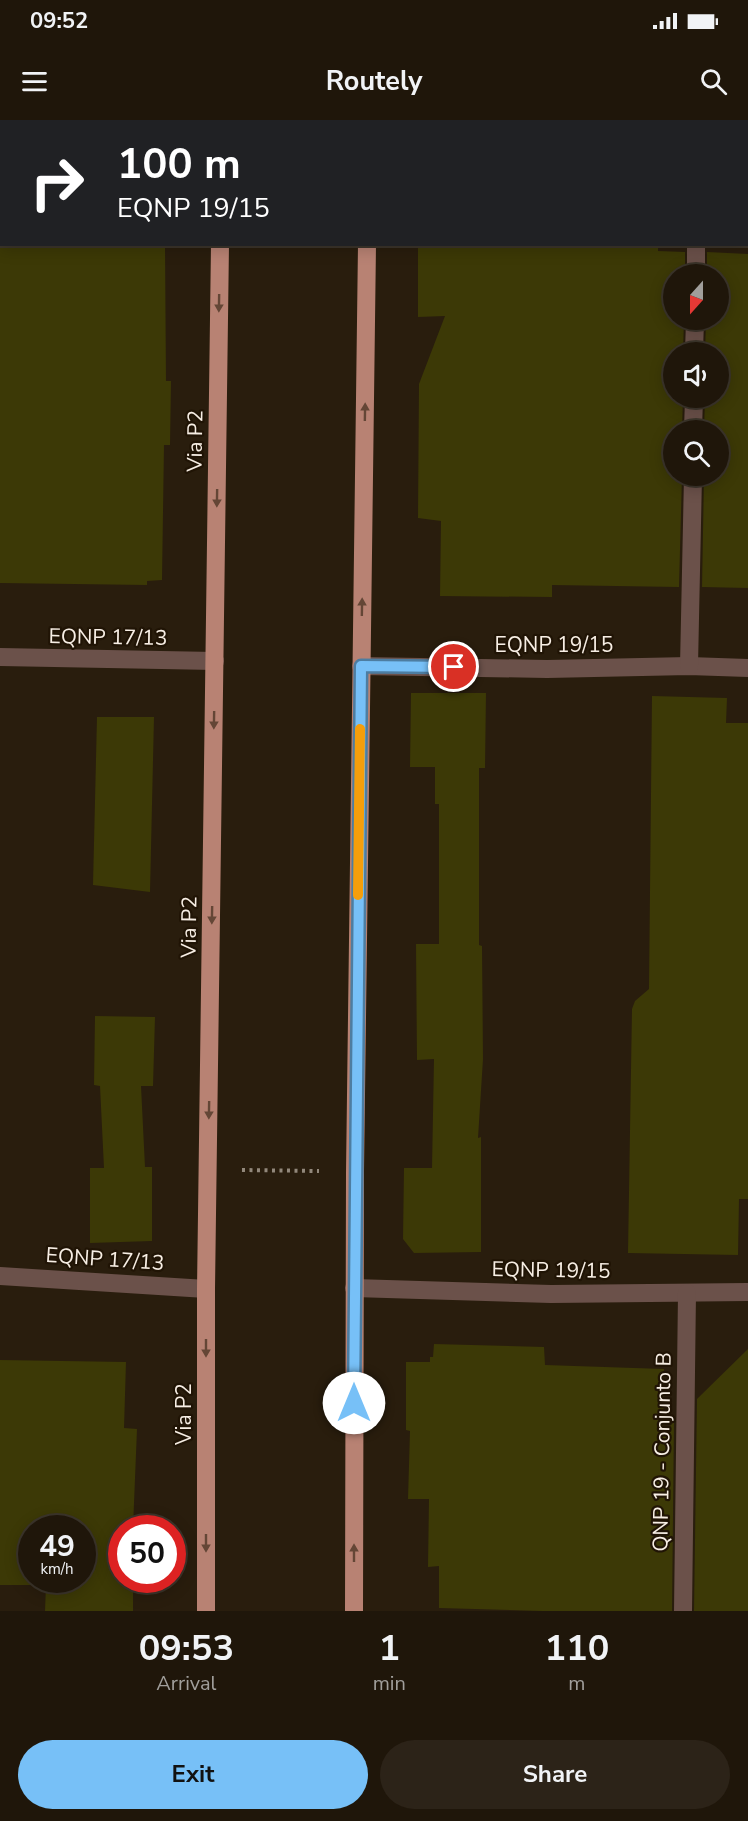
<!DOCTYPE html>
<style>
body{margin:0;font-family:"Nunito Sans",sans-serif;background:#2c2318;color:#f1f3f6;height:100vh;display:flex;flex-direction:column;font-size:22px;white-space:nowrap}
*{box-sizing:border-box;margin:0}
p{font-size:20px;color:#a19f9c}
.icon{flex:none;width:33px;height:33px;fill:none;stroke:currentColor;stroke-width:2;stroke-linecap:round;stroke-linejoin:round}
.map{position:relative;height:1491px;overflow:hidden}
.side{display:flex;flex-direction:column;background:#1f160a;flex:1}
.side>*{flex:none}
.top-card{position:absolute;left:0px;top:0px;width:748px;height:126px;box-shadow:0 3px 15px #0003,0 0 0 2px #3c352b;background:#202124;color:#fff;overflow:hidden}
.needle{width:39px;rotate:201deg}
.tools{position:absolute;left:663px;top:144px;display:grid;gap:12px}
.tools a{display:grid;place-items:center;width:66px;height:66px;border-radius:50%;background:#1f160a;box-shadow:0 3px 15px #0003,0 0 0 2px #3c352b;font-size:30px}
.speed{position:absolute;left:18px;top:1395px;display:flex;gap:12px;font-size:30px;font-weight:700;text-align:center}
.speed>*{display:grid;place-content:center;width:78px;height:78px;border-radius:50%;background:#1f160a;box-shadow:0 3px 15px #0003,0 0 0 2px #3c352b;line-height:1}
.speed small{font-size:15px;font-weight:400}
.speed .limit{border:9px solid #d22;background:#fff;color:#111}
.pin{position:absolute;display:grid;place-items:center;width:51px;height:51px;color:#fff;margin:-26px;border:3px solid #fff;border-radius:50%;box-shadow:0 2px 6px #0007}
.me{position:absolute;width:66px;margin:-33px;rotate:0deg;stroke-linejoin:round;filter:drop-shadow(0 0 4px #0008)}
.turn{display:flex;align-items:center;gap:21px;height:126px;padding:0 18px;font-size:27px}
.turn .icon{width:78px;height:78px;stroke-width:2.5}
.turn b{display:block;font-size:42px;line-height:51px}
.eta{display:flex;justify-content:space-evenly;align-items:center;height:102px;text-align:center}
.eta b{font-size:36px;font-weight:700;line-height:42px}
.primary-button{display:flex;gap:12px;margin-top:auto;padding:12px 18px}
.primary-button a{flex:1;height:69px;border-radius:36px;background:#77c0f7;color:#111;font-size:24px;font-weight:700;line-height:69px;text-align:center}
.primary-button a+a{background:#2c2318;color:#f1f3f6}
.status{display:flex;justify-content:space-between;align-items:center;height:42px;padding:0 30px;background:#1f160a;direction:ltr}
.status svg{height:16px;fill:currentColor}
header{display:flex;justify-content:space-between;align-items:center;height:78px;padding:0 18px;background:#1f160a;font-size:27px;font-weight:700}
.map>svg:first-child{display:block}
</style>
<div class="status"><b>09:52</b><svg viewBox="0 0 49 12"><path d="M0 12V9h3v3zM5 12V6h3v6zM10 12V3h3v9zM15 12V0h3v12zM26 1h20v11H26zM47 4h2v5h-2z"/></svg></div>
<header><svg class="icon" aria-label="menu" viewBox="0 0 24 24"><path d="M4 6h16M4 12h16M4 18h16"/></svg>Routely<svg class="icon" aria-label="search" viewBox="0 0 24 24"><circle cx="10" cy="10" r="6"/><path d="M15 15l6 6"/></svg></header>
<div class="map">
<svg width="748" height="1491" viewBox="0 0 748 1491">
<rect width="100%" height="100%" fill="#291d0d"/>
<g fill="#3c3906" fill-rule="evenodd">
<path d="M 0,124 L 165,124 L 166,261 L 171,261 L 170,325 L 164,325 L 162,460 L 147,461 L 147,465 L 0,463 Z"/>
<path d="M 418,124 L 658,124 L 658,131 L 685,132 L 685,154 L 674,154 L 674,200 L 684,200 L 683,232 L 674,232 L 674,278 L 683,278 L 682,310 L 674,310 L 674,356 L 682,356 L 679,467 L 552,465 L 552,477 L 440,476 L 441,401 L 418,398 L 419,264 L 445,196 L 418,197 Z"/>
<path d="M 707,132 L 748,134 L 748,468 L 702,467 L 704,356 L 718,356 L 718,310 L 704,310 L 705,278 L 718,278 L 718,232 L 705,232 L 706,200 L 718,200 L 718,154 L 707,154 Z"/>
<path d="M 411,573 L 486,573 L 485,648 L 479,648 L 479,825 L 482,826 L 483,939 L 478,1018 L 481,1017 L 481,1132 L 414,1133 L 403,1119 L 404,1048 L 432,1048 L 434,939 L 417,940 L 416,824 L 439,824 L 439,684 L 435,684 L 435,647 L 410,647 Z"/>
<path d="M 652,576 L 727,578 L 726,603 L 748,603 L 748,1079 L 739,1079 L 738,1135 L 628,1133 L 632,889 L 635,881 L 649,869 Z"/>
<path d="M 97,597 L 154,597 L 150,772 L 93,765 Z"/>
<path d="M 95,896 L 155,897 L 153,966 L 141,966 L 145,1047 L 152,1047 L 152,1121 L 90,1123 L 90,1048 L 104,1048 L 100,966 L 94,965 Z"/>
<path d="M 434,1224 L 544,1227 L 545,1245 L 664,1249 L 663,1313 L 674,1302 L 672,1491 L 542,1491 L 439,1488 L 439,1446 L 428,1447 L 429,1379 L 408,1379 L 410,1311 L 406,1310 L 406,1242 L 430,1242 L 430,1237 L 433,1237 Z"/>
<path d="M 748,1229 L 748,1491 L 694,1491 L 697,1279 Z"/>
<path d="M 0,1240 L 126,1242 L 124,1308 L 137,1309 L 133,1408 L 122,1408 L 122,1460 L 133,1460 L 133,1491 L 45,1491 L 46,1465 L 0,1465 ZM 32,1408 L 82,1408 L 82,1460 L 32,1460 Z"/>
</g>
<g fill="none" stroke-linecap="round" stroke-linejoin="round">
<path stroke="#92887b" stroke-width="4" stroke-dasharray="3 4.5" stroke-linecap="butt" d="M 242,1050 L 319,1051"/>
<g stroke="#6b514a" stroke-width="18">
<path d="M 698,2 L 698,0"/>
<path d="M 696,154 L 696,124"/>
<path d="M 694,232 L 695,200"/>
<path d="M 693,310 L 694,278"/>
<path d="M 0,537 L 215,541"/>
<path d="M 361,546 L 547,549 L 689,546 L 748,548"/>
<path d="M 689,546 L 693,356"/>
<path d="M 0,1156 L 206,1169"/>
<path d="M 354,1168 L 551,1174 L 748,1172"/>
<path d="M 683,1491 L 687,1173"/>
</g>
<g stroke="#b88273" stroke-width="18">
<path d="M 222,2 L 222,0"/>
<path d="M 369,2 L 369,0"/>
<path d="M 206,1491 L 206,1169 L 220,124"/>
<path d="M 354,1491 L 355,1052 L 367,124"/>
</g>
</g>
<defs><path id="oneway-solid" d="M-6-.8H1V-3.2L6.5 0L1 3.2V.8H-6Z" transform="scale(1.5)"/></defs>
<g fill="#644636">
<use href="#oneway-solid" transform="translate(219 183) rotate(91)"/>
<use href="#oneway-solid" transform="translate(365 292) rotate(-89)"/>
<use href="#oneway-solid" transform="translate(217 378) rotate(91)"/>
<use href="#oneway-solid" transform="translate(362 487) rotate(-89)"/>
<use href="#oneway-solid" transform="translate(214 600) rotate(91)"/>
<use href="#oneway-solid" transform="translate(212 795) rotate(91)"/>
<use href="#oneway-solid" transform="translate(209 990) rotate(91)"/>
<use href="#oneway-solid" transform="translate(206 1228) rotate(90)"/>
<use href="#oneway-solid" transform="translate(206 1423) rotate(90)"/>
<use href="#oneway-solid" transform="translate(354 1433) rotate(-90)"/>
</g>
<g fill="none" stroke-linecap="round" stroke-linejoin="round">
<defs>
<path id="route" d="M 354,1283 L 361,546 L 454,547"/>
</defs>
<use href="#route" stroke="#4d7da1" stroke-width="15"/>
<use href="#route" stroke="#77c0f7" stroke-width="10"/>
<path stroke="#f59e0b" stroke-width="10" d="M 358,775 L 360,609"/>
</g>
<g text-anchor="middle" dominant-baseline="central" stroke-width="4.5" stroke-linejoin="round" paint-order="stroke">
<g font-size="21" fill="#f7eee4" stroke="#201405">
<text transform="translate(195 321) rotate(-89)">Via P2</text>
<text transform="translate(108 517) rotate(1)">EQNP 17/13</text>
<text x="554" y="525">EQNP 19/15</text>
<text transform="translate(189 807) rotate(-89)">Via P2</text>
<text transform="translate(105 1139) rotate(4)">EQNP 17/13</text>
<text transform="translate(551 1150) rotate(1)">EQNP 19/15</text>
<text transform="translate(184 1294) rotate(-90)">Via P2</text>
<text transform="translate(662 1332) rotate(-89)">QNP 19 - Conjunto B</text>
</g>
</g>
</svg>
<div class="tools">
<a><svg class="needle" viewBox="-14 -14 28 28"><path d="M0-13l5 13h-10z" fill="#e53935"/><path d="M0 13l5-13h-10z" fill="#a19f9c"/></svg></a>
<a><svg class="icon" aria-label="sound" viewBox="0 0 24 24"><path d="M4 9h4l5-4v14l-5-4H4zM17 9q2 3 0 6"/></svg></a>
<a><svg class="icon" aria-label="search" viewBox="0 0 24 24"><circle cx="10" cy="10" r="6"/><path d="M15 15l6 6"/></svg></a>
</div>
<div class="speed"><div>49<small>km/h</small></div><div class="limit">50</div></div>
<div class="pin" style="left:454px;top:547px;background:#d93025"><svg class="icon" aria-label="arrive" viewBox="0 0 24 24"><path d="M6 21V4h12l-3 4 3 4H6"/></svg></div>
<svg class="me" style="left:354px;top:1283px" viewBox="-20 -20 40 40"><circle r="19" fill="#fff"/><path d="M0-13L10 11 0 6-10 11z" fill="#77c0f7"/></svg>
<div class="top-card">
<div class="turn"><svg class="icon" aria-label="right" viewBox="0 0 24 24"><path d="M7 20v-9h11M14 6l5 5-5 5"/></svg><div><b>100 m</b>EQNP 19/15</div></div>
</div>
</div>
<section class="side">
<div class="eta">
<div><b>09:53</b><p>Arrival</p></div>
<div><b>1</b><p>min</p></div>
<div><b>110</b><p>m</p></div>
</div>
<div class="primary-button"><a>Exit</a><a>Share</a></div>
</section>
